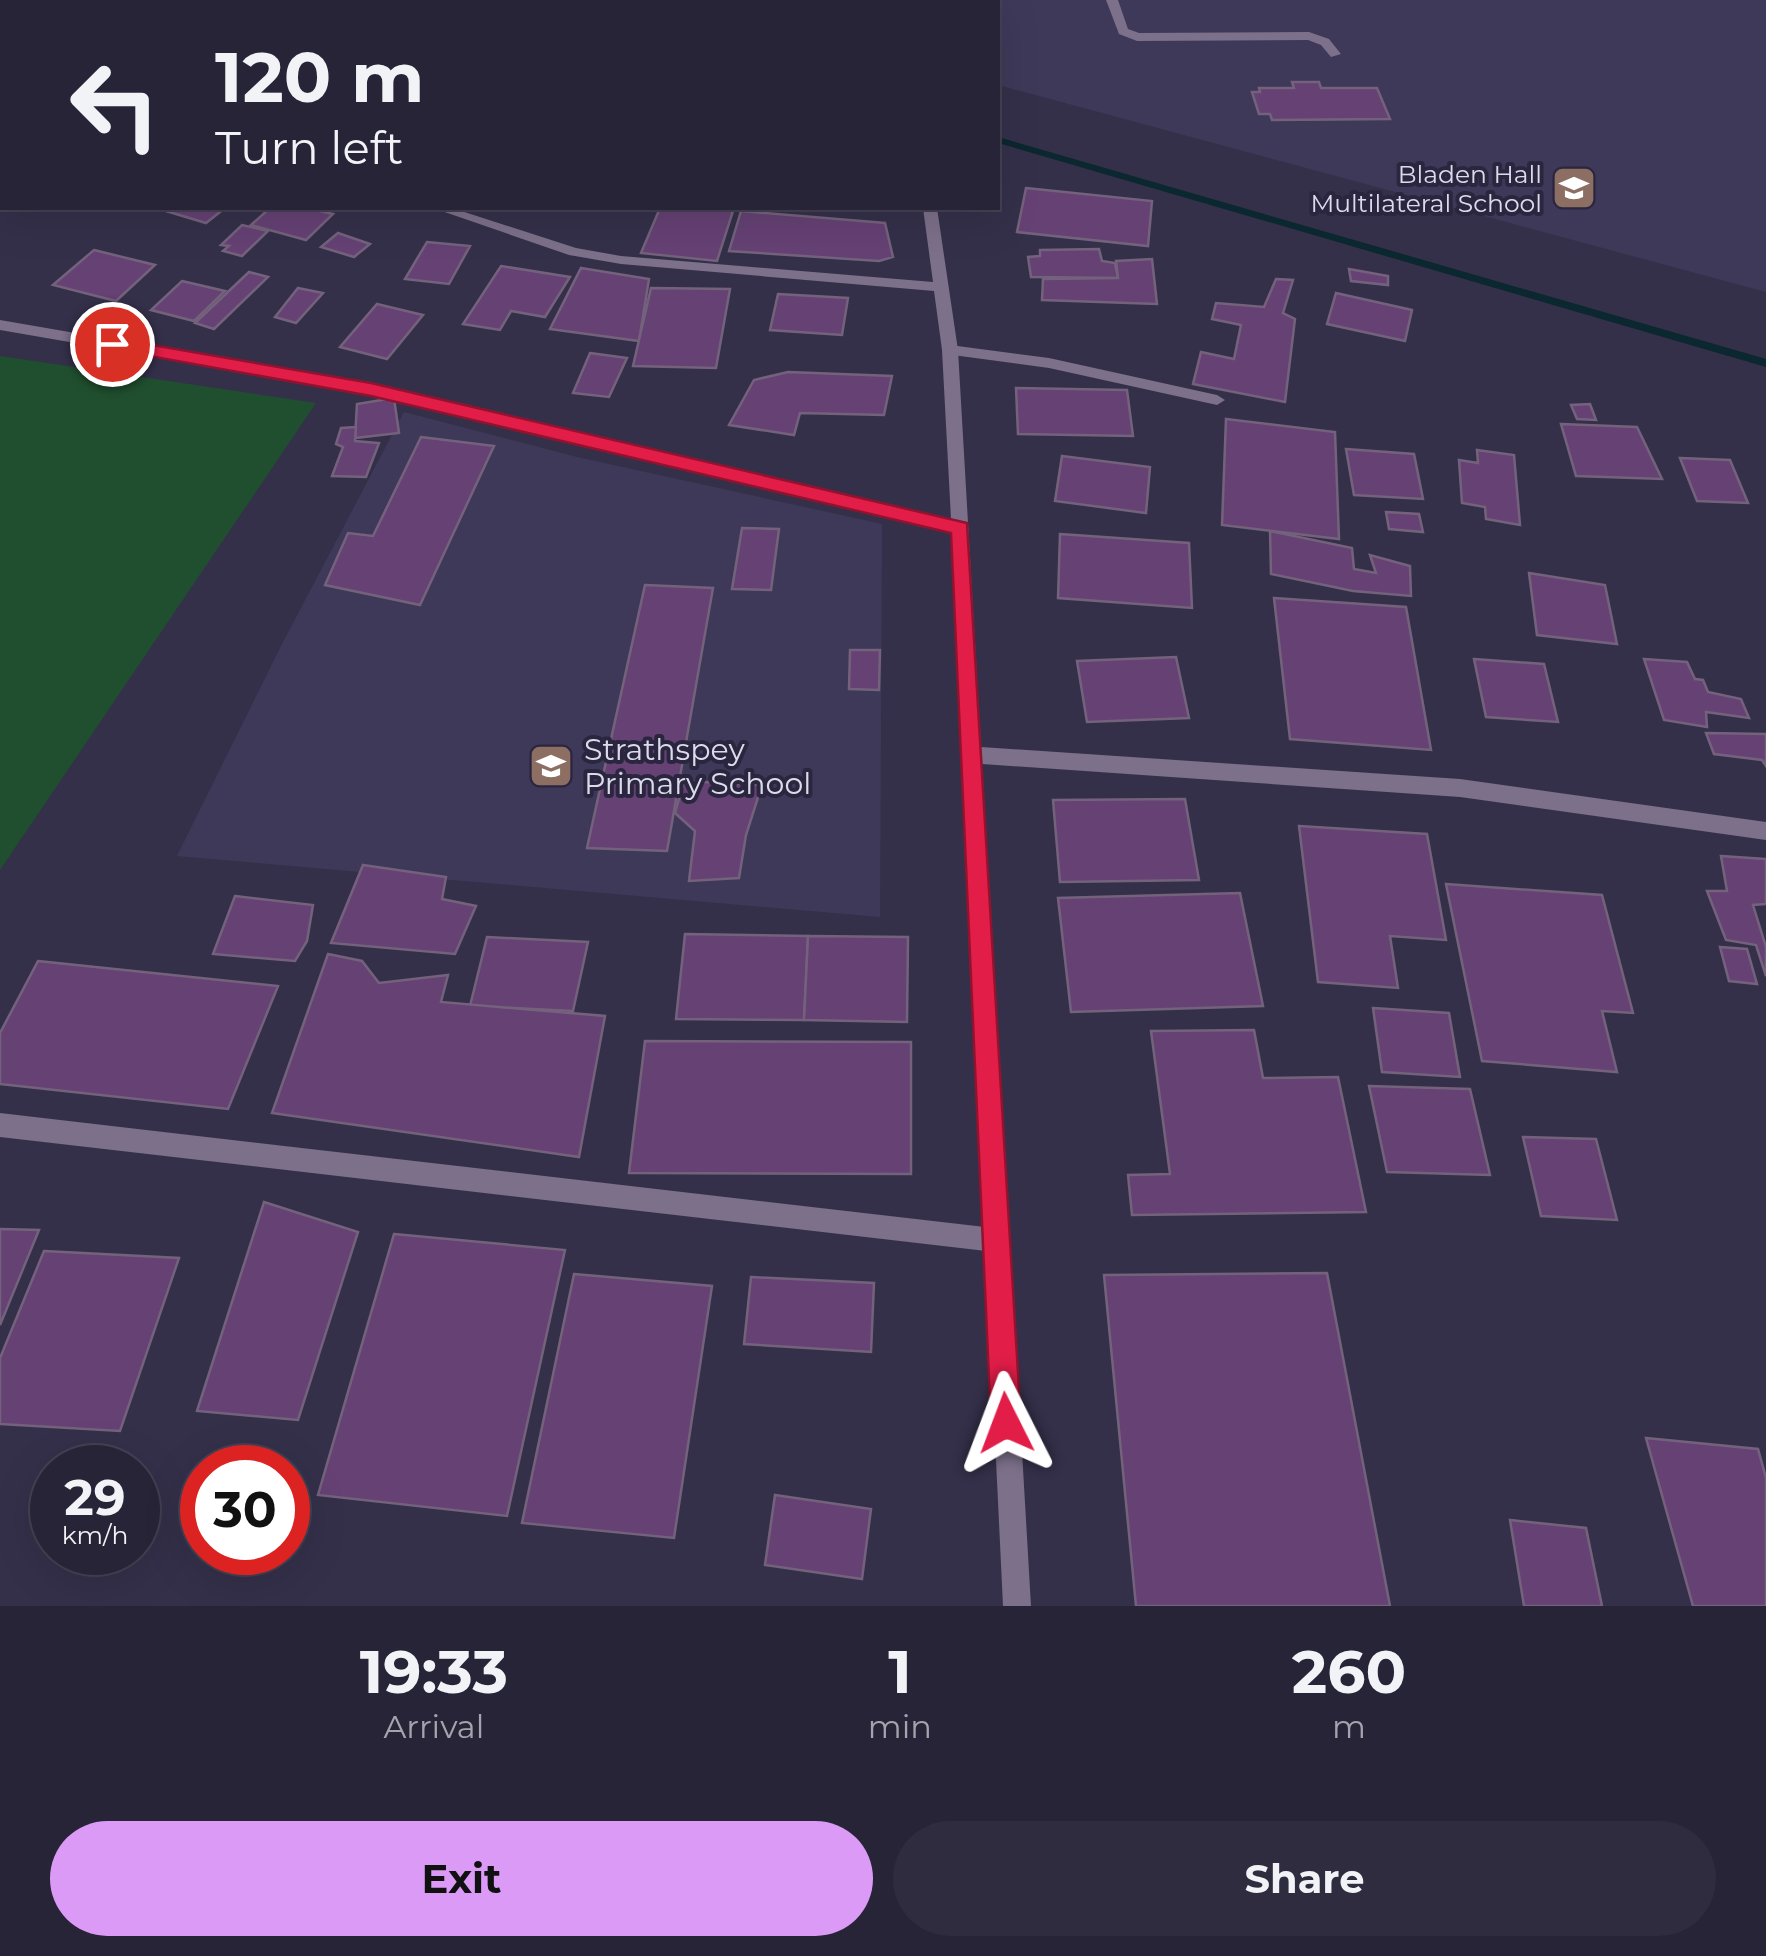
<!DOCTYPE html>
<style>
body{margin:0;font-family:Montserrat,sans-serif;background:#2f2c40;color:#f1f3f6;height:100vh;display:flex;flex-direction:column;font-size:38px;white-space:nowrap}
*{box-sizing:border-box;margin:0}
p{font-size:32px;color:#a4a4ae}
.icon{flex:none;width:55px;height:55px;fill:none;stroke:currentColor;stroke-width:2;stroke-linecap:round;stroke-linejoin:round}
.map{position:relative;height:1606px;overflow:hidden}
.side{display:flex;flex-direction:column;background:#272438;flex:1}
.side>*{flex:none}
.banner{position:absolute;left:0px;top:0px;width:1000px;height:210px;box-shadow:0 10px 40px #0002,0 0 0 2px #434153;background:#272438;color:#f1f3f6;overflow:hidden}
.speed{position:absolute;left:30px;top:1445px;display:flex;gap:20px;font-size:50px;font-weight:700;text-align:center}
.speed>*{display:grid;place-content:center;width:130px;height:130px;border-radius:50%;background:#272438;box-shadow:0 10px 40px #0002,0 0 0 2px #434153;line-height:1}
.speed small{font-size:25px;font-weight:400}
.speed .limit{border:15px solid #d22;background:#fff;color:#111}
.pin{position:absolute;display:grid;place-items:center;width:85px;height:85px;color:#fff;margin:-42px;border:5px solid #fff;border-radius:50%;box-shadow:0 2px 10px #0007}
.me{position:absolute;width:110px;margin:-55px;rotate:357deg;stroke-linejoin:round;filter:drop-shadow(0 0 8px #0008)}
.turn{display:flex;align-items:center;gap:35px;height:210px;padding:0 50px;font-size:45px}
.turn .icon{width:130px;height:130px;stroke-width:2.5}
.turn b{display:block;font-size:70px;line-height:85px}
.eta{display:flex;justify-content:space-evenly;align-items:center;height:170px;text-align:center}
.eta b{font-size:60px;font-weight:700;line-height:70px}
.cta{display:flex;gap:20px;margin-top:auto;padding:20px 50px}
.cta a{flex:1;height:115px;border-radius:60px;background:#db9af6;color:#111;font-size:40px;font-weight:700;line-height:115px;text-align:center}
.cta a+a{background:#2f2c40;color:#f1f3f6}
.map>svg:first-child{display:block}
</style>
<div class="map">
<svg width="1766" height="1606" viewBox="0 0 1766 1606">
<rect width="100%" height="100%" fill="#34304a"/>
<g fill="#3e3959">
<path d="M 956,0 L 1766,0 L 1766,292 L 998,85 L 998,2 Z"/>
<path d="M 404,412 L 577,457 L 882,524 L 880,917 L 177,856 L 281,646 Z"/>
</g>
<path fill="#204f2f" d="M 0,356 L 316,403 L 0,870 Z"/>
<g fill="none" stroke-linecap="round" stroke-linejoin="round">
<g fill="#0b272f" fill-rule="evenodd">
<path d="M 492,0 L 507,0 L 508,2 L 495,2 Z"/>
<path d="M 935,0 L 943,0 L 944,2 L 936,2 Z"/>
<path d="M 998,137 L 1766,359 L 1766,367 L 998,143 Z"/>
</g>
</g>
<g fill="#654174" stroke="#74627c" stroke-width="2.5">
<path d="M 1292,82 L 1319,82 L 1321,88 L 1377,88 L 1390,119 L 1272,120 L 1270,114 L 1259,114 L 1252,92 L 1260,92 L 1259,88 L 1294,88 Z"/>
<path d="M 1026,188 L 1152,201 L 1148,246 L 1017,232 Z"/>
<path d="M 156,208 L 225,208 L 206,223 Z"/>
<path d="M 270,208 L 307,208 L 333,214 L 306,240 L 251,225 Z"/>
<path d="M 660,208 L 733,211 L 717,261 L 641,253 Z"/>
<path d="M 741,211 L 885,223 L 893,257 L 879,261 L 729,251 Z"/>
<path d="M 242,225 L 268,231 L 242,256 L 223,251 L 229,246 L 221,245 Z"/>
<path d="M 338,233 L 370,244 L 354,257 L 321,247 Z"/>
<path d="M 427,242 L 470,246 L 449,284 L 405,279 Z"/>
<path d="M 1099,249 L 1102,261 L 1115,263 L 1118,278 L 1031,277 L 1028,257 L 1040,256 L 1040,250 Z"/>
<path d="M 94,250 L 155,265 L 116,301 L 53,285 Z"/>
<path d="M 1152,259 L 1157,304 L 1042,300 L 1043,279 L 1118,278 L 1116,261 Z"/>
<path d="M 501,266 L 570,277 L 545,317 L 511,311 L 500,330 L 463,324 Z"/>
<path d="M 581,268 L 649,279 L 639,341 L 550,329 Z"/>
<path d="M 1349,269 L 1388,276 L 1388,285 L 1351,281 Z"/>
<path d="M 249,272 L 268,277 L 214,329 L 195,323 Z"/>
<path d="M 1276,279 L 1293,280 L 1283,313 L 1295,319 L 1285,402 L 1193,384 L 1201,352 L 1234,359 L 1241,325 L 1212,319 L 1216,303 L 1264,307 Z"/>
<path d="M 182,281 L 225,291 L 194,321 L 151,310 Z"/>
<path d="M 298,288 L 323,293 L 296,323 L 275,317 Z"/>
<path d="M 651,288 L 730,289 L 716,368 L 633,366 Z"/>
<path d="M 1336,293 L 1412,310 L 1405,341 L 1327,324 Z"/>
<path d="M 778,294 L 848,298 L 842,335 L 770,330 Z"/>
<path d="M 377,304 L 423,315 L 387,359 L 340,347 Z"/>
<path d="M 590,353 L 627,358 L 609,397 L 573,393 Z"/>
<path d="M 788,372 L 892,376 L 884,415 L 800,413 L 794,435 L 729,425 L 754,380 Z"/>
<path d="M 1016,388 L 1127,390 L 1133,436 L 1018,434 Z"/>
<path d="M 394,398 L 399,433 L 355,438 L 357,404 Z"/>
<path d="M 1590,404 L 1596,420 L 1577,419 L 1571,405 Z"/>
<path d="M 1226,419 L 1335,432 L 1339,539 L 1222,525 Z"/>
<path d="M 1561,424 L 1637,427 L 1662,479 L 1576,476 Z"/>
<path d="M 356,427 L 355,441 L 379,443 L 366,477 L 332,476 L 343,447 L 336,444 L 341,428 Z"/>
<path d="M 421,437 L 494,446 L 420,605 L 325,585 L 348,533 L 373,536 Z"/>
<path d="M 1346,449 L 1414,454 L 1423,499 L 1354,495 Z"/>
<path d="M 1477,450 L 1514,455 L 1520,525 L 1486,519 L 1485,507 L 1462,503 L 1459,460 L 1478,463 Z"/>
<path d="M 1062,456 L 1150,467 L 1146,513 L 1055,501 Z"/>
<path d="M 1680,458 L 1730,460 L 1748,503 L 1697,501 Z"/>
<path d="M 1386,512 L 1419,514 L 1423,532 L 1389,529 Z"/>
<path d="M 742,528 L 779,529 L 771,590 L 732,589 Z"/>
<path d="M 1270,531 L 1352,548 L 1354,569 L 1376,573 L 1370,555 L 1410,566 L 1411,596 L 1353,591 L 1271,574 Z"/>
<path d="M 1060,534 L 1189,543 L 1192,608 L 1058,598 Z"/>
<path d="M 1529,573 L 1605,585 L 1617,644 L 1537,635 Z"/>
<path d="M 645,585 L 713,588 L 667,851 L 587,848 Z"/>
<path d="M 1274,598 L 1406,607 L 1431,750 L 1290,739 Z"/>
<path d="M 850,650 L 880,650 L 879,690 L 849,689 Z"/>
<path d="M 1176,657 L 1189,718 L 1087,722 L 1077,661 Z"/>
<path d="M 1474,659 L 1544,664 L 1558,722 L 1486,717 Z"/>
<path d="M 1644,659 L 1687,662 L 1695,679 L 1703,680 L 1708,692 L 1741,699 L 1749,718 L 1706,712 L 1707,727 L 1664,720 Z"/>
<path d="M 1706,733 L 1766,734 L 1766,766 L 1762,760 L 1714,754 Z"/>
<path d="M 684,781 L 762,785 L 746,835 L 739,878 L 689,881 L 695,831 L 675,813 Z"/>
<path d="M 1185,799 L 1199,880 L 1060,882 L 1053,800 Z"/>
<path d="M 1299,826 L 1427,834 L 1446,940 L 1390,936 L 1398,988 L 1318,982 Z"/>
<path d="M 1721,856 L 1766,859 L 1766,904 L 1753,905 L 1766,947 L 1766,976 L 1756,945 L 1726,940 L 1707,891 L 1727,891 Z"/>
<path d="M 363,865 L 446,877 L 442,899 L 476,906 L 455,954 L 331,943 Z"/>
<path d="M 1446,884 L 1602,895 L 1633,1013 L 1602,1011 L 1617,1072 L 1482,1061 Z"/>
<path d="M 1240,893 L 1263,1006 L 1071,1012 L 1058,898 Z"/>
<path d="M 235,896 L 313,905 L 307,941 L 295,961 L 213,954 Z"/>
<path d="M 685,934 L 808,936 L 804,1020 L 676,1019 Z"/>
<path d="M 808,936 L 908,937 L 907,1022 L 804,1020 Z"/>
<path d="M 487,937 L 588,942 L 573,1011 L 470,1006 Z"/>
<path d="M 1720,947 L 1747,949 L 1757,984 L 1729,981 Z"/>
<path d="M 328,954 L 362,961 L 379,983 L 448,975 L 441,1002 L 605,1016 L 579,1157 L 272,1113 Z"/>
<path d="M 38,961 L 278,986 L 228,1109 L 0,1084 L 0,1033 Z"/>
<path d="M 1373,1008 L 1449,1013 L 1460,1077 L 1382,1072 Z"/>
<path d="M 1254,1030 L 1263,1078 L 1338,1077 L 1366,1212 L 1132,1215 L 1128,1175 L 1170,1174 L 1151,1031 Z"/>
<path d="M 645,1041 L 911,1042 L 911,1174 L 629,1173 Z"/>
<path d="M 1369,1086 L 1470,1089 L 1490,1175 L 1387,1172 Z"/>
<path d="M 1523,1137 L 1596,1139 L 1617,1220 L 1541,1216 Z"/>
<path d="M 264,1202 L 358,1232 L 298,1420 L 197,1411 Z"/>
<path d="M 0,1229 L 39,1230 L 0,1325 Z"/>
<path d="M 394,1234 L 565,1250 L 507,1516 L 318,1495 Z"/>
<path d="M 44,1251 L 179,1258 L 120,1431 L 0,1424 L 0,1358 Z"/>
<path d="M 1327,1273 L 1390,1606 L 1136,1606 L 1104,1275 Z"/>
<path d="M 574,1274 L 712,1286 L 674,1538 L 522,1523 Z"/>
<path d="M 751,1277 L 874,1283 L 871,1352 L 744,1344 Z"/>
<path d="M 1646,1438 L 1758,1449 L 1766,1478 L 1766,1606 L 1693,1606 Z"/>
<path d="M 775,1495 L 871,1509 L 862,1579 L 765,1565 Z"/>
<path d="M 1510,1520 L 1586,1528 L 1602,1606 L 1524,1606 Z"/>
</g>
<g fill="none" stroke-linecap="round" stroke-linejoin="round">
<g fill="#7c708a" fill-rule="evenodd">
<path d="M 1106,0 L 1118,0 L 1128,29 L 1139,33 L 1309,32 L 1329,39 L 1341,54 L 1331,57 L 1321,45 L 1308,40 L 1137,41 L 1119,34 Z"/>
<path d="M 950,345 L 1049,358 L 1217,395 L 1225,400 L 1217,405 L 1049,368 L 945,354 L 945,346 Z"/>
</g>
<g fill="#7c708a" fill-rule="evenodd">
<path d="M 392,0 L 410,0 L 412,2 L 394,2 Z"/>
<path d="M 611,0 L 631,0 L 633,2 L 613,2 Z"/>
<rect x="895" y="0" width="12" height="2"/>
<path d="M 0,76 L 2,77 L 2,85 L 0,84 Z"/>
<path d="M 433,208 L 452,208 L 576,248 L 621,256 L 933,282 L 923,208 L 937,208 L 958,350 L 981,747 L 1460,779 L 1766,822 L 1766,840 L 1460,797 L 982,764 L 1031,1606 L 1003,1606 L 986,1251 L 0,1137 L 0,1113 L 985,1227 L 951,532 L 371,394 L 0,330 L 0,320 L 371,384 L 951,519 L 942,350 L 934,291 L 621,264 L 569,255 Z"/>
</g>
</g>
<path fill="#e11d48" stroke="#92132f" stroke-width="2.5" d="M 112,338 L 371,383 L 967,523 L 1021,1423 L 1017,1433 L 1006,1438 L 995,1433 L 991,1423 L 951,533 L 371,396 L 105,348 L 103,344 Z"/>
<defs>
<symbol id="school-square" viewBox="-11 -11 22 22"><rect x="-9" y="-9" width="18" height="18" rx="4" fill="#8d6e63" stroke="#2b263f"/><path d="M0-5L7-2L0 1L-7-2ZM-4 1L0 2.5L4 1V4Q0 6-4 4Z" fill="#fff"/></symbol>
</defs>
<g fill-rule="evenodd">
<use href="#school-square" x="1549" y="163" width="50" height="50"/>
<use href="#school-square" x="526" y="741" width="50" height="50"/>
</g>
<g text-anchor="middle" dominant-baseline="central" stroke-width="8" stroke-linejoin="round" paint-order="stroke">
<g font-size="25" fill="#dddbeb" stroke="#2b263f" text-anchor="end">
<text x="1542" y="174">Bladen Hall<tspan x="1542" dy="29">Multilateral School</tspan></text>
</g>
<g font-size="30" fill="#dddbeb" stroke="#2b263f" text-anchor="start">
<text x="584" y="749">Strathspey<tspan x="584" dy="34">Primary School</tspan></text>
</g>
</g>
</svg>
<div class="speed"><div>29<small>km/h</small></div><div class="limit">30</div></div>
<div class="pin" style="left:112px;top:344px;background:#d93025"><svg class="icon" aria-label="arrive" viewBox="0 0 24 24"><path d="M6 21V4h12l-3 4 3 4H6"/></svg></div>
<svg class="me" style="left:1006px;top:1423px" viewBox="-20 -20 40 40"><path d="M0-17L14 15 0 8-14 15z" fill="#e11d48" stroke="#fff" stroke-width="4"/></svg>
<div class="banner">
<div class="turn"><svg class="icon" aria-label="left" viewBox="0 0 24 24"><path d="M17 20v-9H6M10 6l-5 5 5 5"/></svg><div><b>120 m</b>Turn left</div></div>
</div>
</div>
<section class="side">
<div class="eta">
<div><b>19:33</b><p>Arrival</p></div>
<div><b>1</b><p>min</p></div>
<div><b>260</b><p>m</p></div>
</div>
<div class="cta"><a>Exit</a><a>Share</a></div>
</section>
